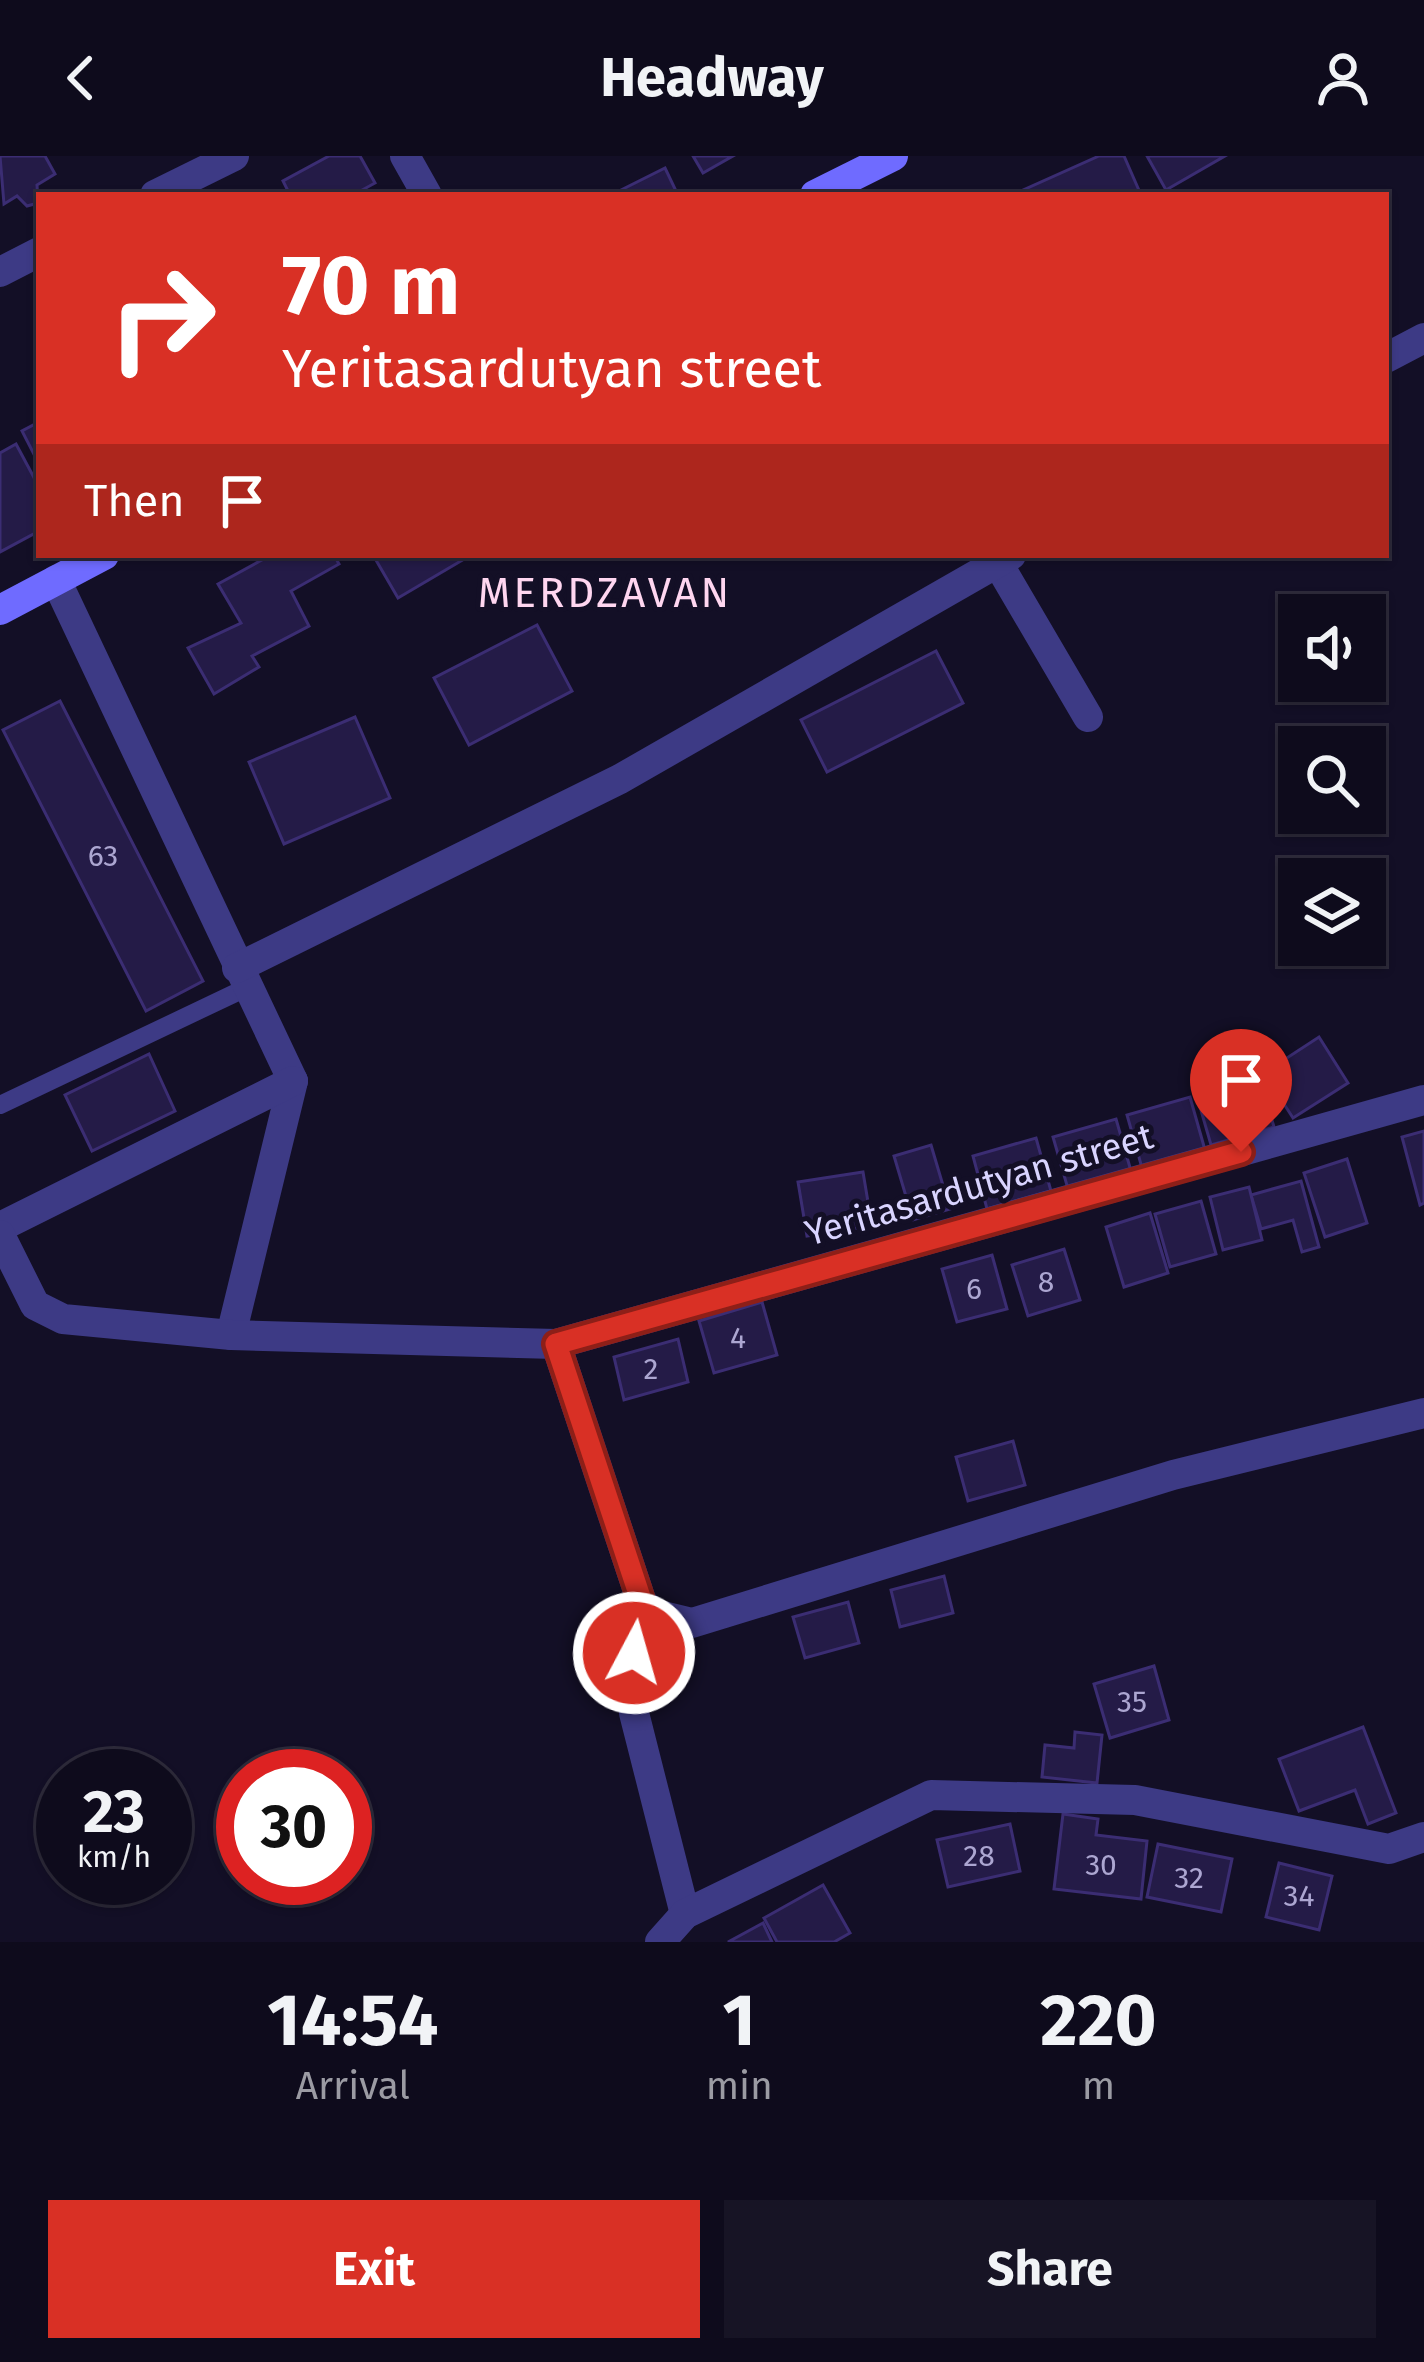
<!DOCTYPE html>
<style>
body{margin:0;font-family:"Fira Sans",sans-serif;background:#171425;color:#f1f3f6;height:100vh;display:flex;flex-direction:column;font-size:45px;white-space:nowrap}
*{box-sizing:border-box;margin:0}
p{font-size:39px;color:#9b9ba3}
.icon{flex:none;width:66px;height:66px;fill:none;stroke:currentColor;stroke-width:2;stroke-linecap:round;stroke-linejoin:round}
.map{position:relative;height:1786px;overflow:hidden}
.side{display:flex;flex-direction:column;background:#0e0b1c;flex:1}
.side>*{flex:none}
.guide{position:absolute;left:36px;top:36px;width:1353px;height:366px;border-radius:0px;box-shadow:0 3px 9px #0004,0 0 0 3px #2e2b3b;background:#d93025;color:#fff;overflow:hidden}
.fabs{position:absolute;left:1278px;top:438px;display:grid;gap:24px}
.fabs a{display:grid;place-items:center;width:108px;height:108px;border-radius:0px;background:#0e0b1c;box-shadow:0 3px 9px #0004,0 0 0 3px #2e2b3b;font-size:60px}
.speed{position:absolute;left:36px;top:1593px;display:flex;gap:24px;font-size:60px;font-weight:700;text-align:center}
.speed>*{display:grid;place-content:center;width:156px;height:156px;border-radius:50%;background:#0e0b1c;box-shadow:0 3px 9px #0004,0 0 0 3px #2e2b3b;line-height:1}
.speed small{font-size:30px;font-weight:400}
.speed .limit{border:18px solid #d22;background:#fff;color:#111}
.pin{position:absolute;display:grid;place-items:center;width:102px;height:102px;color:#fff;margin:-123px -51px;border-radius:50% 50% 50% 0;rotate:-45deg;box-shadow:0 0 12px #0007}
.pin .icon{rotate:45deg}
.me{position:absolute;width:132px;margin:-66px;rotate:6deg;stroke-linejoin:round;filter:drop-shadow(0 0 9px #0008)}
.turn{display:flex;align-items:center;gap:42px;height:252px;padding:0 48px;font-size:54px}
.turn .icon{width:156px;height:156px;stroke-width:2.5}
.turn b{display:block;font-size:84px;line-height:102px}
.then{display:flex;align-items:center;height:114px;padding:0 48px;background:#0003;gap:24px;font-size:45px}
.eta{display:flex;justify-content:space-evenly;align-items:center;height:204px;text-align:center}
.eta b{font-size:72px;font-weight:700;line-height:84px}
.cta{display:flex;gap:24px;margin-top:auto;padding:24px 48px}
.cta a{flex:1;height:138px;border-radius:0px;background:#d93025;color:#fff;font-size:48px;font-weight:700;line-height:138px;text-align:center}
.cta a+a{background:#171425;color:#f1f3f6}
header{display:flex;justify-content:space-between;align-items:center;height:156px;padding:0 48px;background:#0e0b1c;font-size:54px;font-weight:700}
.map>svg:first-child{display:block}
</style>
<header><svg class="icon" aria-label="back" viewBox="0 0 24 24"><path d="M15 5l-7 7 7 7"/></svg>Headway<svg class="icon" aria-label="person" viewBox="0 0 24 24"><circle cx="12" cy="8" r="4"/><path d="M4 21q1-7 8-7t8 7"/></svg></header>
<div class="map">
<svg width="1424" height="1786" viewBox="0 0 1424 1786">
<rect width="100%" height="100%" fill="#130f26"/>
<g fill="#241b47" stroke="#3b2d73" stroke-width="3">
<path d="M 0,0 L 45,0 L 55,18 L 37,29 L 38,47 L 27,50 L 17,40 L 4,48 Z"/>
<path d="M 329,0 L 360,0 L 375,27 L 353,39 L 290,39 L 283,25 Z"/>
<path d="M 693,0 L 733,0 L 703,17 Z"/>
<path d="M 1099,0 L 1124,0 L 1141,39 L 1023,39 L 1021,35 Z"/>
<path d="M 1147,0 L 1225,0 L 1166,34 Z"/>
<path d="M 665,12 L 677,37 L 611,39 Z"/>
<path d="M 39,266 L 39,308 L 22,275 Z"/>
<path d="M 16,288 L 39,331 L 39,375 L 0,396 L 0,297 Z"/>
<path d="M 271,399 L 334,399 L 339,408 L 291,435 L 309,470 L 252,500 L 259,511 L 214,538 L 188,492 L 241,467 L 218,428 Z"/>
<path d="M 373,399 L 471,399 L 398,442 Z"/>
<path d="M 537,469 L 572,535 L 469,589 L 434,522 Z"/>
<path d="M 936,495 L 963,547 L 827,616 L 801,564 Z"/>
<path d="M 60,545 L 203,825 L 146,855 L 3,574 Z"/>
<path d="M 355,561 L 390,642 L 284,688 L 249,606 Z"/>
<path d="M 1319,881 L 1348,927 L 1293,962 L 1264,917 Z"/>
<path d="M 149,898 L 175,955 L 92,995 L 65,939 Z"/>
<path d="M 1259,919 L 1274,971 L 1211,989 L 1196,937 Z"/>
<path d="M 1190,941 L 1205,994 L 1142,1012 L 1127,959 Z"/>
<path d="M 1116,963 L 1131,1015 L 1068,1033 L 1053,981 Z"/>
<path d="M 1424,975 L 1424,1047 L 1420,1049 L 1402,981 Z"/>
<path d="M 1036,982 L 1051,1035 L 987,1053 L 973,1000 Z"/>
<path d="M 931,989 L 950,1053 L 913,1064 L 894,1000 Z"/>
<path d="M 1347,1003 L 1367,1067 L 1325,1081 L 1304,1017 Z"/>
<path d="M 863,1016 L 872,1070 L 807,1080 L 798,1026 Z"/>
<path d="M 1301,1025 L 1319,1091 L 1302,1096 L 1293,1064 L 1261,1073 L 1251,1039 Z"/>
<path d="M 1249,1031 L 1262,1084 L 1223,1094 L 1210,1041 Z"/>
<path d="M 1201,1045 L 1216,1098 L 1170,1111 L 1155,1058 Z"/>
<path d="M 1150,1057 L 1168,1117 L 1124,1131 L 1106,1071 Z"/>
<path d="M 1064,1093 L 1080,1144 L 1028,1160 L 1012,1109 Z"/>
<path d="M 992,1099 L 1007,1153 L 957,1166 L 942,1113 Z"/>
<path d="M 762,1146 L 777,1199 L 714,1217 L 699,1165 Z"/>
<path d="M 678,1183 L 688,1226 L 624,1244 L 614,1201 Z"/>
<path d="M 1013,1285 L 1025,1329 L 968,1345 L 956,1301 Z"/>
<path d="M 944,1420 L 953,1457 L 900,1471 L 891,1434 Z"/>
<path d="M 848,1446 L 859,1487 L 805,1502 L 793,1461 Z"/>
<path d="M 1154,1510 L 1169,1564 L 1110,1582 L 1094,1528 Z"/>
<path d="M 1363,1571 L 1396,1657 L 1368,1668 L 1355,1634 L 1299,1655 L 1279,1603 Z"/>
<path d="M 1075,1576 L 1102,1579 L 1097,1627 L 1042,1621 L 1045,1589 L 1074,1592 Z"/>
<path d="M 1063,1658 L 1098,1663 L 1096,1679 L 1147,1685 L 1141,1743 L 1054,1733 Z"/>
<path d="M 1010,1668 L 1020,1715 L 948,1731 L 937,1684 Z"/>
<path d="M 1158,1688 L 1232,1703 L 1221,1756 L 1147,1741 Z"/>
<path d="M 1279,1707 L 1332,1720 L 1319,1774 L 1266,1761 Z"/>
<path d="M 823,1729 L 850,1777 L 834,1786 L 777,1786 L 764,1762 Z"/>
<path d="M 763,1767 L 772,1786 L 728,1786 Z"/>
</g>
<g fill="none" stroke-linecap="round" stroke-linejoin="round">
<path stroke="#3d3a85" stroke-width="18" d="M 0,949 L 248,831"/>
<g stroke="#3d3a85" stroke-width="30">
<path d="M 405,0 L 427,39"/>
<path d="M 155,39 L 234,0"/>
<path d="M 0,116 L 39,96"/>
<path d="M 1386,202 L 1424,182"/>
<path d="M 993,399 L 1088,561"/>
<path d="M 56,424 L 293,925 L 231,1179"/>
<path d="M 237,812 L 620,623 L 1011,399"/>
<path d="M 0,1071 L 293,925"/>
<path d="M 0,1079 L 35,1149 L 63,1163 L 231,1179 L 556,1188 L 1424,944"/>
<path d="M 556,1188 L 642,1447 L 655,1458 L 692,1467 L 1173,1319 L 1424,1257"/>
<path d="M 642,1447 L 634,1497 L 634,1557 L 685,1758"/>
<path d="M 660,1786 L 685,1758 L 931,1639 L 1135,1644 L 1389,1693 L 1424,1681"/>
</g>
<g stroke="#6f6bff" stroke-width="30">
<path d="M 815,39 L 893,0"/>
<path d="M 0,454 L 104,399"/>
</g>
</g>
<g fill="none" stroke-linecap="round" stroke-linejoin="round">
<defs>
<path id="route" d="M 634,1497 L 642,1447 L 556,1188 L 1241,996"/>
</defs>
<use href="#route" stroke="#8d1f18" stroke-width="30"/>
<use href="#route" stroke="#d93025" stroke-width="21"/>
</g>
<g text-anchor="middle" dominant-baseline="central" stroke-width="10" stroke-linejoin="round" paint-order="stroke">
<g font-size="30" fill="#aca6d1">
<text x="103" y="700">63</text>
<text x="1046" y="1126">8</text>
<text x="974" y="1133">6</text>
<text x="738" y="1182">4</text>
<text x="651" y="1213">2</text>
<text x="1132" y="1546">35</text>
<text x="979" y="1700">28</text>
<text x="1101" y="1709">30</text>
<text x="1189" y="1722">32</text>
<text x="1299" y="1740">34</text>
</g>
<g font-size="36" fill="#d9d4ff" stroke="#130f26">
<text transform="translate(979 1029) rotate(-16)">Yeritasardutyan street</text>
</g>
<g font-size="42" letter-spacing="3" fill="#ffd6f0" stroke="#130f26">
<text x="605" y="437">MERDZAVAN</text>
</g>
</g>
</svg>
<div class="fabs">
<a><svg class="icon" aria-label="sound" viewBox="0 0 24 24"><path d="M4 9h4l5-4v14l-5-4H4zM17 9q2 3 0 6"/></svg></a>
<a><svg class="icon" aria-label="search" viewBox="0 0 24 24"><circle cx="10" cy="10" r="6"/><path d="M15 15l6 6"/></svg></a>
<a><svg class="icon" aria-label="layers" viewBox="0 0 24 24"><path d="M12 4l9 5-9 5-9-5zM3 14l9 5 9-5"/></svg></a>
</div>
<div class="speed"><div>23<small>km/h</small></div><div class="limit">30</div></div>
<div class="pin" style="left:1241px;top:996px;background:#d93025"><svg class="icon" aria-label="arrive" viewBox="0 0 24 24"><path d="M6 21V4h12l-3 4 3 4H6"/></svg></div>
<svg class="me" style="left:634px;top:1497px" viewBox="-20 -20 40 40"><circle r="17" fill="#d93025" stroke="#fff" stroke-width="3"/><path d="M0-11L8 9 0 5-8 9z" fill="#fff"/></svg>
<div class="guide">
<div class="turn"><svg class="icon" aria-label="right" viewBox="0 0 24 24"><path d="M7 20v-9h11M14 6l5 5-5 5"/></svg><div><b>70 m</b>Yeritasardutyan street</div></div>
<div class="then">Then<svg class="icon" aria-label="arrive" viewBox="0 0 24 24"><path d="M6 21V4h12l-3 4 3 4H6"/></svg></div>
</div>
</div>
<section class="side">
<div class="eta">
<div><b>14:54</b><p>Arrival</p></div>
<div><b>1</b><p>min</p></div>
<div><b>220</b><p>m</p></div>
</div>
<div class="cta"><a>Exit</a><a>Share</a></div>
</section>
